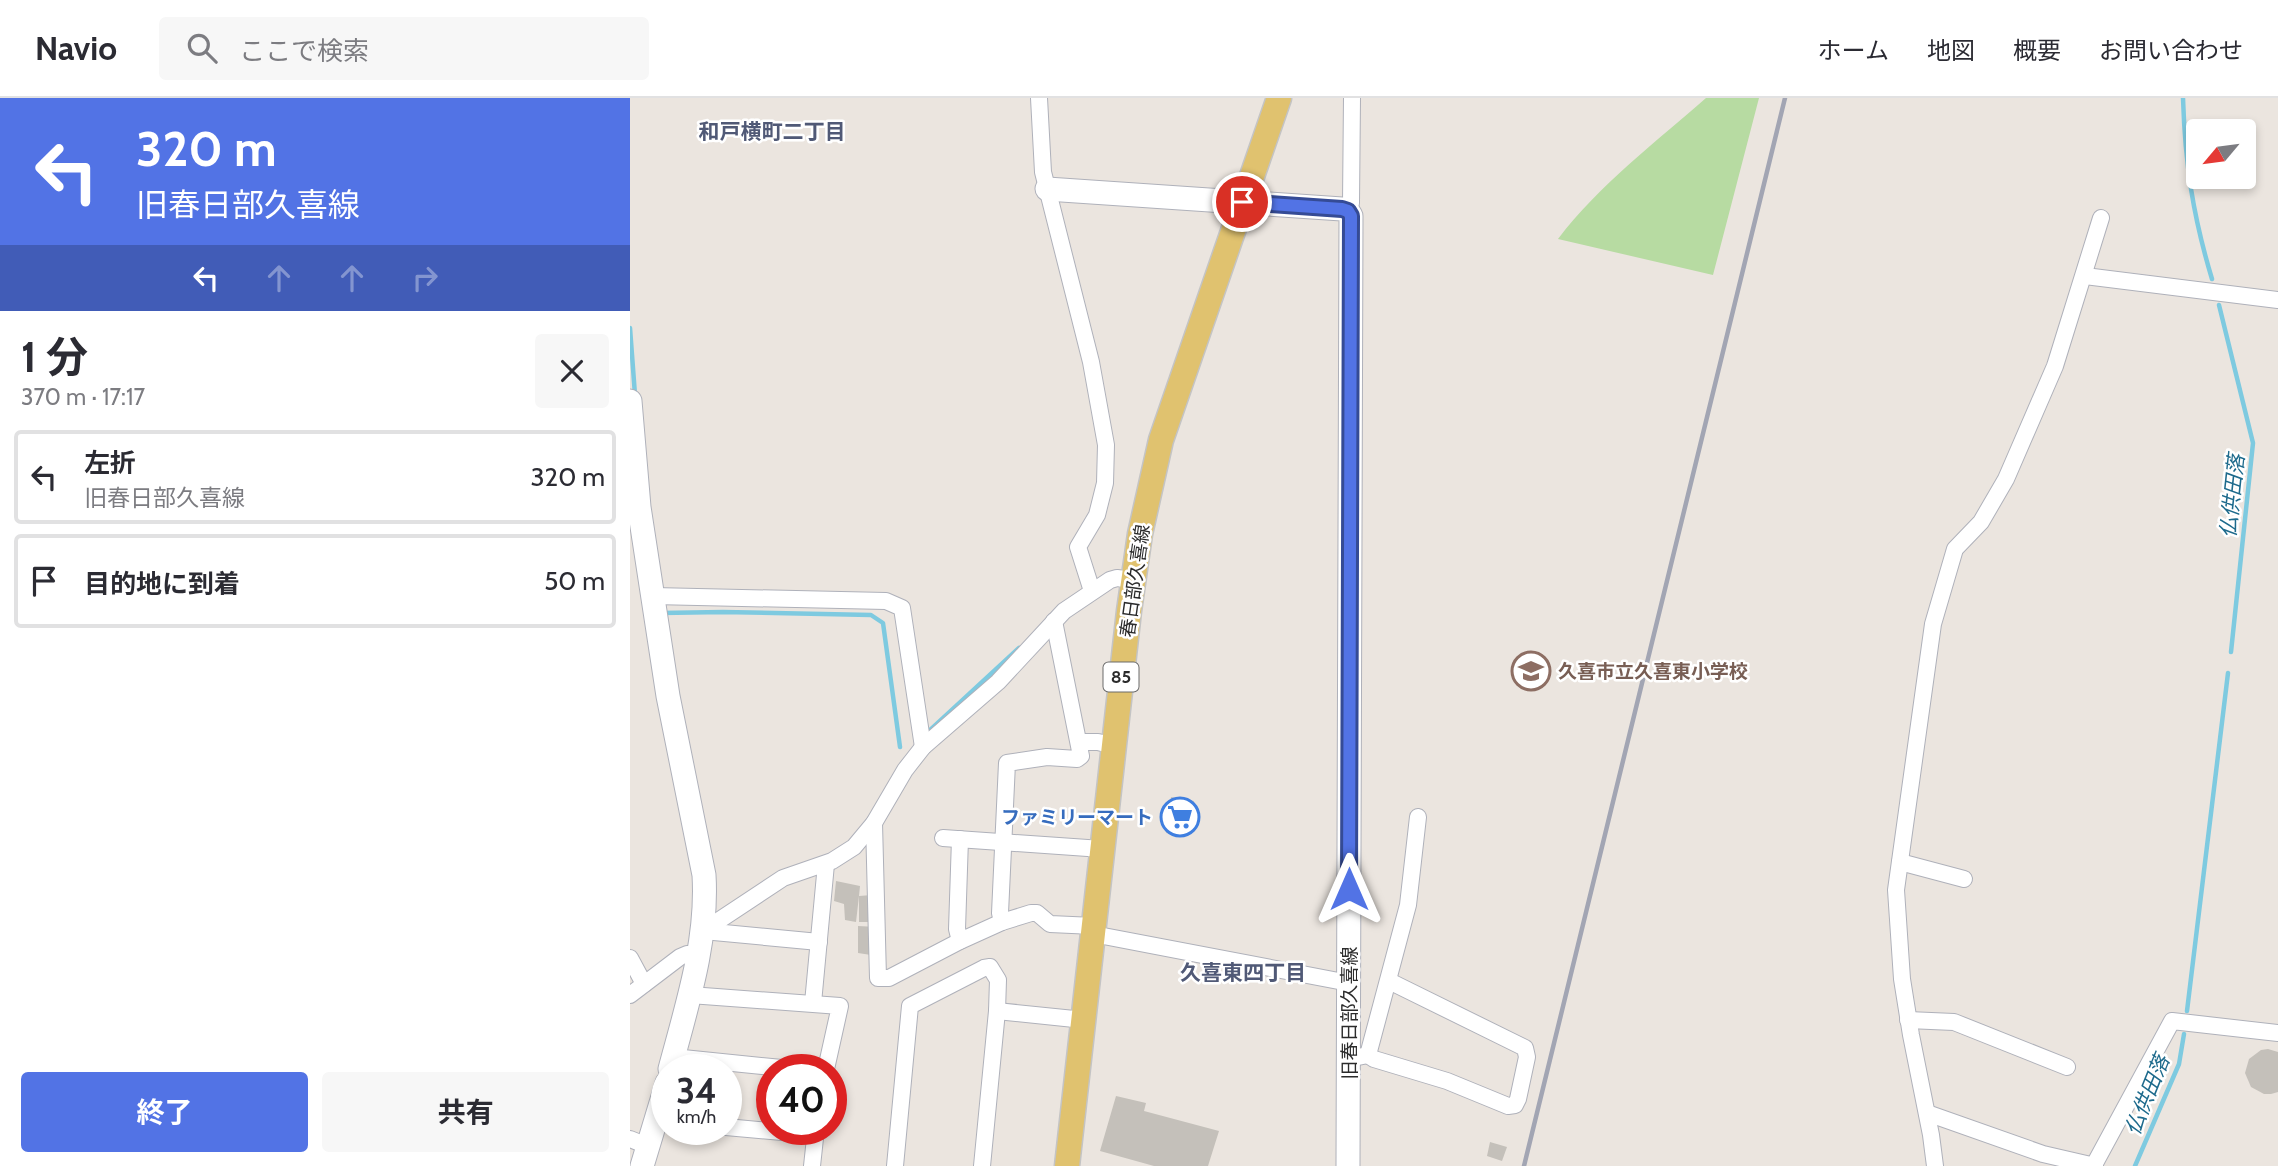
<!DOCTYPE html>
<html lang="ja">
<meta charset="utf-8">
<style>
body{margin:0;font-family:Cabin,"Noto Sans JP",sans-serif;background:#f7f7f7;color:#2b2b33;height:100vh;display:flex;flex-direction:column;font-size:26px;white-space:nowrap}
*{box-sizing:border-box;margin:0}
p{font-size:23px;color:#7c7c81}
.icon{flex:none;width:38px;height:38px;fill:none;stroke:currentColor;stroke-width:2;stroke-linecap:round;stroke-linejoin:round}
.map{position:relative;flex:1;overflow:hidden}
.drawer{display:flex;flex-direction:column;background:#fff;width:630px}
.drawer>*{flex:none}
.guide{background:#5273e5;color:#fff;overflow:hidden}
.needle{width:46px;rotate:241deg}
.buttons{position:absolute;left:1556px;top:21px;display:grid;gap:14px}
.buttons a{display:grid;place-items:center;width:70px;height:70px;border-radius:7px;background:#fff;box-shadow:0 4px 10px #0003;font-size:35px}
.speed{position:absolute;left:21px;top:956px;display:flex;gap:14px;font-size:35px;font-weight:700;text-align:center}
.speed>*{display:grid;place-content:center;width:91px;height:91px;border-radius:50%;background:#fff;box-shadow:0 4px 10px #0003;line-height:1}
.speed small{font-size:18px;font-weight:400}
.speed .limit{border:10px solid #d22;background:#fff;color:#111}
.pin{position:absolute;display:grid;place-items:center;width:60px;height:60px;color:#fff;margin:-30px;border:4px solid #fff;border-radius:50%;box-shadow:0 2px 7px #0007}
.me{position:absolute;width:77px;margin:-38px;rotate:0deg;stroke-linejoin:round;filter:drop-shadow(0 0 5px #0008)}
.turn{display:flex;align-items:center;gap:24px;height:147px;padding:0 21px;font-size:32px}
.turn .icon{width:91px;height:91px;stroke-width:2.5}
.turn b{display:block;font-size:49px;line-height:60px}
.lanes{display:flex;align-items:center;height:66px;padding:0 21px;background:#0003;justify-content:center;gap:35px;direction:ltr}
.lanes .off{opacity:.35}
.round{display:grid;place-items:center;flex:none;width:74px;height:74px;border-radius:7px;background:#f7f7f7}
.overview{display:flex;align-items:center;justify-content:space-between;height:119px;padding:0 21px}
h1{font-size:42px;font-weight:700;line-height:52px}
.button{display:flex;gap:14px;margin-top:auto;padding:14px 21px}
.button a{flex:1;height:80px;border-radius:7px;background:#5273e5;color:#fff;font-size:28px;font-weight:700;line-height:80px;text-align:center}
.button a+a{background:#f7f7f7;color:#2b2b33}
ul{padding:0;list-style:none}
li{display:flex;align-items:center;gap:21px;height:94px;margin:0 14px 10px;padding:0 7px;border:4px solid #e1e1e2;border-radius:7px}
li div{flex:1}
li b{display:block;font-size:26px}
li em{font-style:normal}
header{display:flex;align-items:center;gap:42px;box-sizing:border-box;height:98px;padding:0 35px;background:#fff;border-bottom:2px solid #e1e1e2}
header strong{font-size:33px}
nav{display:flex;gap:38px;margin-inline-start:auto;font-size:24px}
.search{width:490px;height:63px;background:#f7f7f7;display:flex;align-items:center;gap:18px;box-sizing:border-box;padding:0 24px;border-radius:7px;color:#7c7c81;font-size:26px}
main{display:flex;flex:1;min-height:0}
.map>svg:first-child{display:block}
</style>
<header>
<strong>Navio</strong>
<div class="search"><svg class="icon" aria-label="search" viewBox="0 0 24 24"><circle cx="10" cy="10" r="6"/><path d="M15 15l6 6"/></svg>ここで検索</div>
<nav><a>ホーム</a><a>地図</a><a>概要</a><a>お問い合わせ</a></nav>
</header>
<main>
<section class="drawer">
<div class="guide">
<div class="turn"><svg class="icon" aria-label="left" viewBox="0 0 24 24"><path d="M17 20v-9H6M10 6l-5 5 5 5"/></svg><div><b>320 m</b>旧春日部久喜線</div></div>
<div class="lanes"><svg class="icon" aria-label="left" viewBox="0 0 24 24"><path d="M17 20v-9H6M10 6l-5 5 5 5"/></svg><svg class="icon off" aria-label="ahead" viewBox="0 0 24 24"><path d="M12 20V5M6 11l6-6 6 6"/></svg><svg class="icon off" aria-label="ahead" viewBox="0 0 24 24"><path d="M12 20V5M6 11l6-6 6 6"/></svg><svg class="icon off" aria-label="right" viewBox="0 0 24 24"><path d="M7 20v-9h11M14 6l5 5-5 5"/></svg></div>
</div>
<div class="overview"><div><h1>1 分</h1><p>370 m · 17:17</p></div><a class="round"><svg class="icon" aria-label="close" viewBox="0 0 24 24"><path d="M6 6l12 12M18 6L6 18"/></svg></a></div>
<ul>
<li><svg class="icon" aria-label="left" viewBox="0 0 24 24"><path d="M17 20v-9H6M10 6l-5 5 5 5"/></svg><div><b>左折</b><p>旧春日部久喜線</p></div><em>320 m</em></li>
<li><svg class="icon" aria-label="arrive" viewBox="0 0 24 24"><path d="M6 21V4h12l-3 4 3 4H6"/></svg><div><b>目的地に到着</b></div><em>50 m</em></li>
</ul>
<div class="button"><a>終了</a><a>共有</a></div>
</section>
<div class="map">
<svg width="1648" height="1068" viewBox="0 0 1648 1068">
<rect width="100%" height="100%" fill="#ebe5df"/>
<path fill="#b7dba2" d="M 1076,0 L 1129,0 L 1083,177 L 928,141 C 969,87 1026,44 1076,0 Z"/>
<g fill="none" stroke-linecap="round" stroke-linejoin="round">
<g stroke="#7ecae0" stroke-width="4.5">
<path d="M 1553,0 C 1555,66 1563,118 1582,181"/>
<path d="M 1589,207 L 1623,345 L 1601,554"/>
<path d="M 0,230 L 5,297"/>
<path d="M 31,515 L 93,514 L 241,517 L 253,525 L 270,649"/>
<path d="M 298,634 L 389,550"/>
<path d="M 1557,913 L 1598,575"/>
<path d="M 1505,1068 L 1549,966 L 1554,936"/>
</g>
</g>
<g fill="#c4c0ba">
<path d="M 541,699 L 564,703 L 558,738 L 536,735 Z"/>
<path d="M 206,783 L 230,788 L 229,798 L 242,797 L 243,824 L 229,824 L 229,798 L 226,824 L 215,822 L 214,806 L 204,803 Z"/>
<path d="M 228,828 L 247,829 L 241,857 L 228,855 Z"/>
<path d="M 1638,951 L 1648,954 L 1648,994 L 1641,996 L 1634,996 L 1621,989 L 1615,975 L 1619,961 L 1631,952 Z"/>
<path d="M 486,998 L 516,1005 L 514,1013 L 589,1033 L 578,1068 L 524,1068 L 470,1053 Z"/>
<path d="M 860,1044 L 877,1049 L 872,1063 L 857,1058 Z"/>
</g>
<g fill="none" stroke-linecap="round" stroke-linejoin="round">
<defs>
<g id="street">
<path d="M 409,0 L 413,74 L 461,264 L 476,347 L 475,385 L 467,417 L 448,449 L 462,493"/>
<path d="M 718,113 L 721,105 L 722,0"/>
<path d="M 1455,178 L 1648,202"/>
<path d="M 23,498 L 256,503 L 272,510 L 293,649"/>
<path d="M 449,644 L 468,644 L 484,648"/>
<path d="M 244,725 L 248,880 L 259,880 L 330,843 L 372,824 L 401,815 L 407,815 L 420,826 L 464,828"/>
<path d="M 313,740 L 472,751"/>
<path d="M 1270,764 L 1334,781"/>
<path d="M 372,824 L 370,815 L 377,665 L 417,659 L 447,661 L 451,658 L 424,523"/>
<path d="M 73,833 L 153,780 L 202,763 L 224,749 L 244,725 L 275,672 L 293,649 L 368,584 L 434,513 L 480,482 L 487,480 L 503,482"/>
<path d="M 73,833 L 189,844"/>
<path d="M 463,836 L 719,885"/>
<path d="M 330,843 L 327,831 L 330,741"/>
<path d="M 0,860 L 14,886"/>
<path d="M 0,897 L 50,859 L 57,856 L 69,858"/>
<path d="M 60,897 L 210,908 L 196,971"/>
<path d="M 183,905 L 196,766"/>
<path d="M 367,913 L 454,922"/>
<path d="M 1278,922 L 1324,924 L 1437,969"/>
<path d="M 738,957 L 744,961 L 817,983 L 878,1008 L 885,1007 L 888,1001 L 897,959 L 895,950 L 759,883"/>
<path d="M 43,959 L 162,971"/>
<path d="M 728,959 L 738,957 L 778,807 L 788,719"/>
<path d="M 1297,1015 L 1413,1056 L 1465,1068"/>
<path d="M 96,1029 L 185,1037"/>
<path d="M 0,1041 L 20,1049"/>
<path d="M 1464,1067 L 1542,923 L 1648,935"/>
<path d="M 182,1068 L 186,1031"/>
<path d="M 265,1068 L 280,908 L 354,870 L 360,869 L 368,882 L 367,913 L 352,1068"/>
<path d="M 1305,1068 L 1301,1037 L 1281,937 L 1272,881 L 1266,792 L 1303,526 L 1325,451 L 1351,424 L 1376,381 L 1425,268 L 1471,120"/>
</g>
<g id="secondary">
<path d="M 417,91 L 712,111 L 718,113 L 721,118 L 718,1068"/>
<path d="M 0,303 L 9,409 L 38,598 L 74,777 C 78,843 57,907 40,971"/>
<path d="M 12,1068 L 37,985"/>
</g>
<path id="primary" d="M 437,1068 L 499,513 L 510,436 L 531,342 L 649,0"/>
</defs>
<use href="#street" stroke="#afb1ba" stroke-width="18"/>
<use href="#secondary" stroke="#afb1ba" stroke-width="25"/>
<use href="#primary" stroke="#c4c4c4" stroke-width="27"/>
<use href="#street" stroke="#fff" stroke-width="16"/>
<use href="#secondary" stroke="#fff" stroke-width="23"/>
<use href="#primary" stroke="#e0c26f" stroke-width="24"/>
<path stroke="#a2a5b3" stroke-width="4.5" d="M 894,1068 L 1155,0"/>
</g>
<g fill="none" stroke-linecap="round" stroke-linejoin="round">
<defs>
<path id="route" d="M 612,104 L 712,111 L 718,113 L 721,118 L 719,791"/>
</defs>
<use href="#route" stroke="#354b95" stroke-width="18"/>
<use href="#route" stroke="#5273e5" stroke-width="12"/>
</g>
<defs>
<symbol id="school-ring" viewBox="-11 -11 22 22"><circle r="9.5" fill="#fff" stroke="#8d6e63" stroke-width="1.5"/><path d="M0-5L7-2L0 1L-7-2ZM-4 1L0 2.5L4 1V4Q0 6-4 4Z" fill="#8d6e63"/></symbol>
<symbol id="supermarket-ring" viewBox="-11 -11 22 22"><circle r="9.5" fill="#fff" stroke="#3f7fe0" stroke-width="1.5"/><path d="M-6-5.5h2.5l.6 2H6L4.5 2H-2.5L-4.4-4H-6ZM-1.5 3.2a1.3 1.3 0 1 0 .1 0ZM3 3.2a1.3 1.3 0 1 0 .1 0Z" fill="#3f7fe0"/></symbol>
</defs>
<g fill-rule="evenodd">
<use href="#school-ring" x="879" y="551" width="44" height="44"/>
<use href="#supermarket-ring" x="528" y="697" width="44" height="44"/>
</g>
<g text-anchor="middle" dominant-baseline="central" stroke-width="5" stroke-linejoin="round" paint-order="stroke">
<rect fill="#fff" stroke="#6b6b6b" stroke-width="2" x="473.5" y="564.5" width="35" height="29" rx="5"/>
<g font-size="18" font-weight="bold" fill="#2b2b2b">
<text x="491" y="579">85</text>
</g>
<g font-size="19" fill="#2b2b2b" stroke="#fff">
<text transform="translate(505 483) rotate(-82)">春日部久喜線</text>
<text transform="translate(719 915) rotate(-90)">旧春日部久喜線</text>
</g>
<g font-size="19" font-weight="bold" fill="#785e54" stroke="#fff" text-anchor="start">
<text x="928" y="573">久喜市立久喜東小学校</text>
</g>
<g font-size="19" font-weight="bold" fill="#366cbe" stroke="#fff" text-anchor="end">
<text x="523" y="719">ファミリーマート</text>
</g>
<g font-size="21" font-weight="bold" fill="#505976" stroke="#fff">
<text x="142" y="33">和戸横町二丁目</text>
<text x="613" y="874">久喜東四丁目</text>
</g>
<g font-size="21" font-style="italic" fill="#1d6a8c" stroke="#fff">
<text transform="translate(1602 398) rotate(-84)">仏供田落</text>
<text transform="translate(1517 997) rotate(-68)">仏供田落</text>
</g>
</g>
</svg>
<div class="buttons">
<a><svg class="needle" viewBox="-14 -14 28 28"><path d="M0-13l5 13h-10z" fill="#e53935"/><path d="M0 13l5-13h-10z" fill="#7c7c81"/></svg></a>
</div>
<div class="speed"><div>34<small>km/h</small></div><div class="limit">40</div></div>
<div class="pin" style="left:612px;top:104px;background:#d93025"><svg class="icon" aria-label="arrive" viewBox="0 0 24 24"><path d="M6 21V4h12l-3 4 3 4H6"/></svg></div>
<svg class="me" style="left:719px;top:791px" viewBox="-20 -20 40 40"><path d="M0-17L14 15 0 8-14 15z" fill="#5273e5" stroke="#fff" stroke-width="4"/></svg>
</div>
</main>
